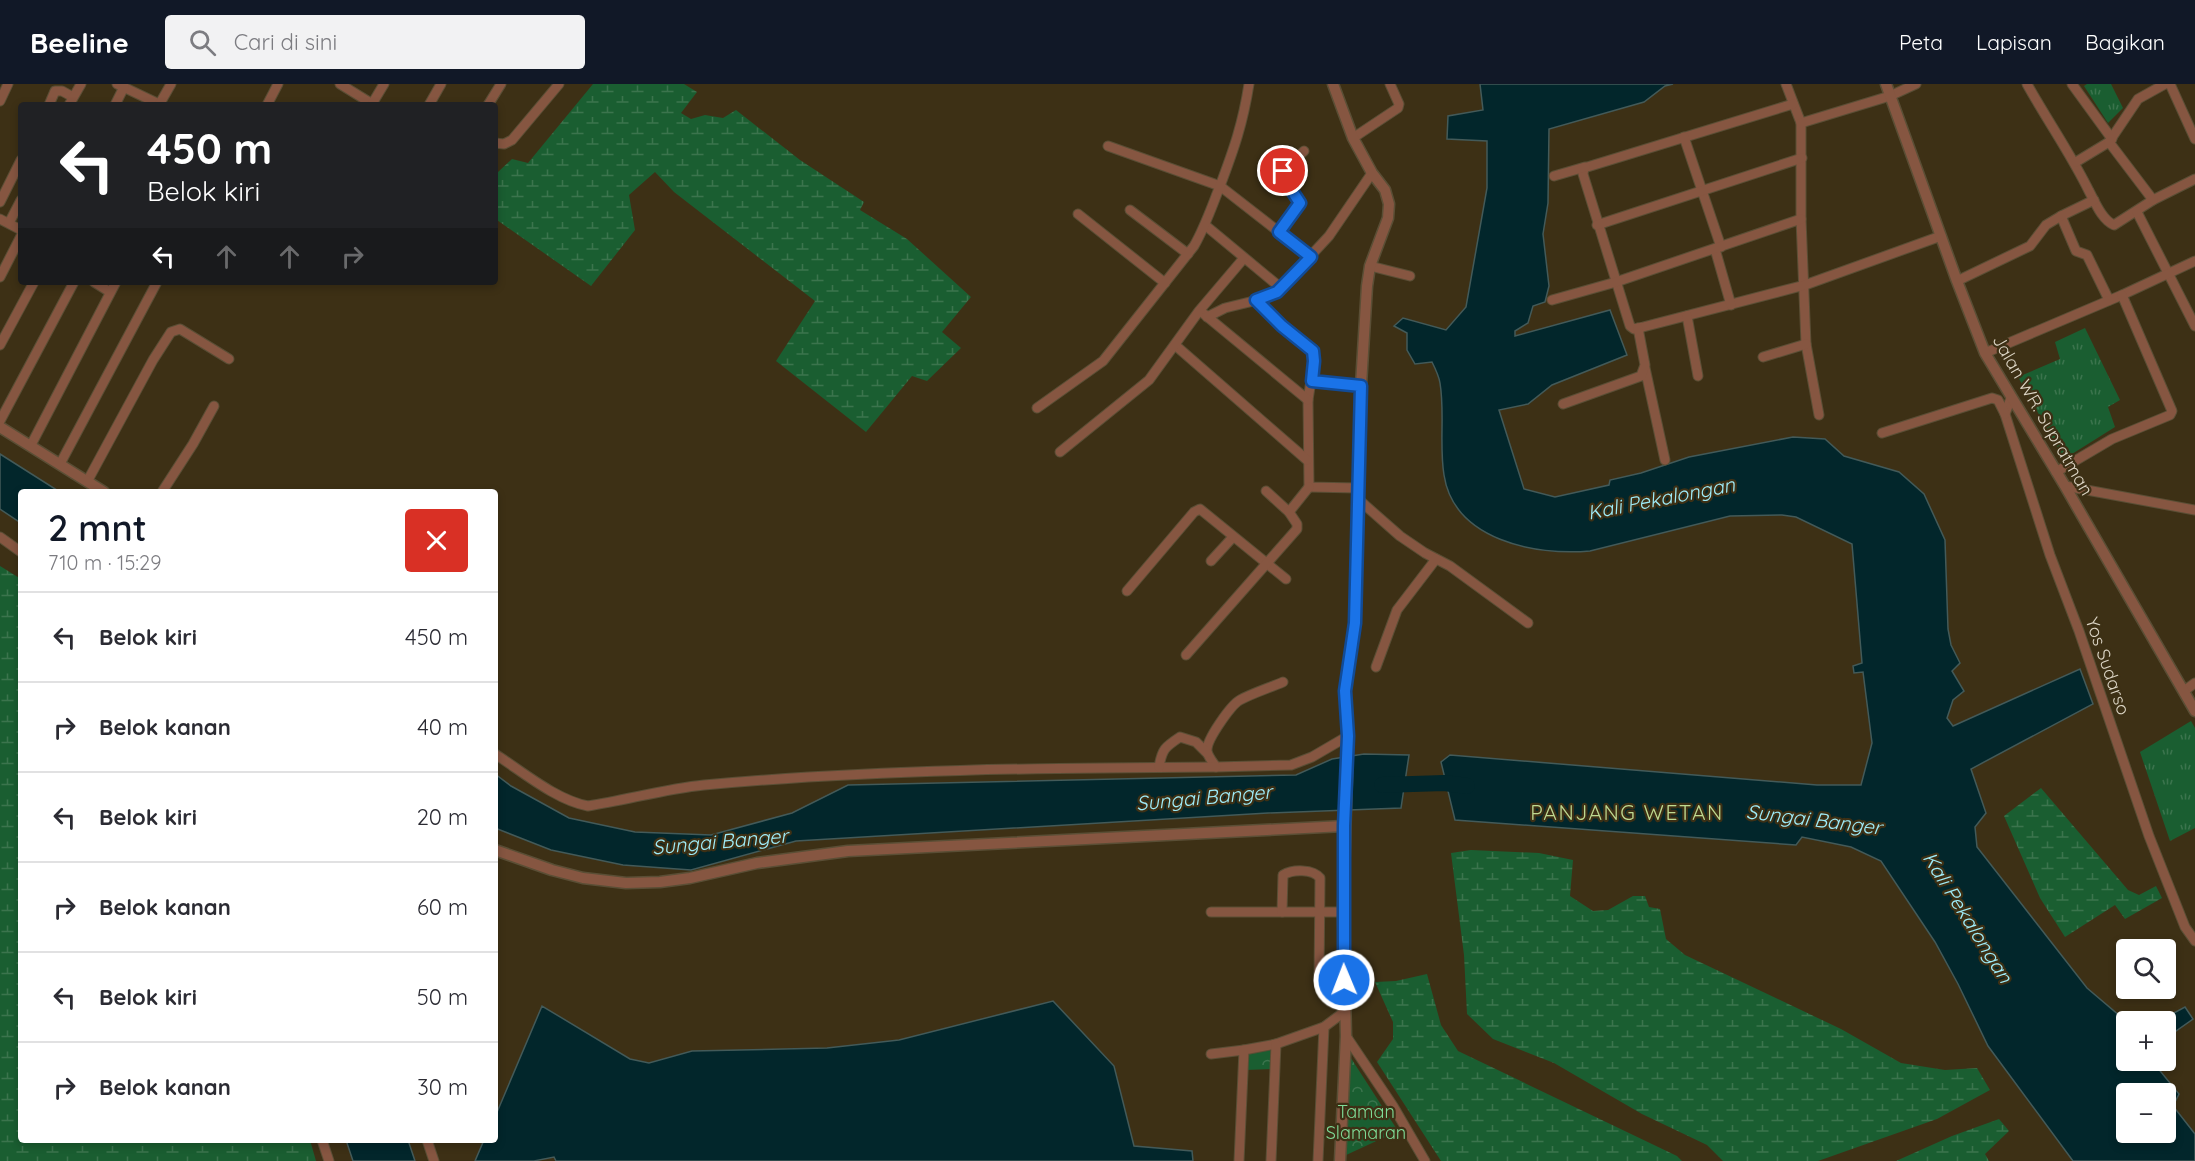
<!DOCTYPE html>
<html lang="id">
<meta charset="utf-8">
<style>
body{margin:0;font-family:Quicksand,sans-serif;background:#f2f2f3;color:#2b2b33;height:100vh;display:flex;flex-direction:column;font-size:22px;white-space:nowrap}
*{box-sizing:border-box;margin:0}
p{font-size:20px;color:#7c7c81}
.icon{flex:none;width:33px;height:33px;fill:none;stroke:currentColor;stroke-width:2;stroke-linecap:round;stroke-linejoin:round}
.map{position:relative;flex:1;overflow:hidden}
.details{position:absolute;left:18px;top:405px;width:480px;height:654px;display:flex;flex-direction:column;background:#fff;border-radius:6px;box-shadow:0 3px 9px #0003}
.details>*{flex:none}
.hud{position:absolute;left:18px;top:18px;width:480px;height:183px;border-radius:6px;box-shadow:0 3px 9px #0003;background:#202124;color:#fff;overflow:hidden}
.fabs{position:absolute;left:2116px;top:855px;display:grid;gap:12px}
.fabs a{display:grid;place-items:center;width:60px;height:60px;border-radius:6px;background:#fff;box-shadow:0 3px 9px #0003;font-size:30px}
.pin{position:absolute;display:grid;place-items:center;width:51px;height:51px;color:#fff;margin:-26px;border:3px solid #fff;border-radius:50%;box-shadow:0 2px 6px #0007}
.me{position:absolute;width:66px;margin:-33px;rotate:359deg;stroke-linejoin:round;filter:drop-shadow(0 0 4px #0008)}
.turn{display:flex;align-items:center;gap:21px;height:126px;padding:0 30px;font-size:27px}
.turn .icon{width:78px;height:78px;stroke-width:2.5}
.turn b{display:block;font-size:42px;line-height:51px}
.lanes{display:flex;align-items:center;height:57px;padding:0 30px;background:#0003;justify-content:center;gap:30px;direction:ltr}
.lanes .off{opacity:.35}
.round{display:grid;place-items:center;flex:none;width:63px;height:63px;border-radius:6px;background:#f2f2f3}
.summary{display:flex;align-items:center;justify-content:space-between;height:102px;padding:0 30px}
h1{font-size:36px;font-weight:600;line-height:45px;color:#111827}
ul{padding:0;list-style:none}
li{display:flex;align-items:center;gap:18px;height:90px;padding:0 30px;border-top:2px solid #e1e1e2}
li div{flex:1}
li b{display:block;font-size:22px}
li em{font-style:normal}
header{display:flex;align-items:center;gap:36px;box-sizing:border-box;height:84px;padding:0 30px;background:#111827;color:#fff}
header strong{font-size:28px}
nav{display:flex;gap:33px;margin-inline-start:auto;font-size:21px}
.search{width:420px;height:54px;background:#f2f2f3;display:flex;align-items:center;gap:15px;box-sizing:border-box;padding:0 21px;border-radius:6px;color:#7c7c81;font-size:22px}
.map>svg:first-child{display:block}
</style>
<header>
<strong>Beeline</strong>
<div class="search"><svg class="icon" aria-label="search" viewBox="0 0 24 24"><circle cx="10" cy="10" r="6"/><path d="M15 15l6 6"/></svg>Cari di sini</div>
<nav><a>Peta</a><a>Lapisan</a><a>Bagikan</a></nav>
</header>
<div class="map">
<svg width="2195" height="1077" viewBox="0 0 2195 1077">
<defs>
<pattern id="grass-tufts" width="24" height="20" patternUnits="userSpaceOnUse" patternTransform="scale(1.5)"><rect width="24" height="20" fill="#1a5e31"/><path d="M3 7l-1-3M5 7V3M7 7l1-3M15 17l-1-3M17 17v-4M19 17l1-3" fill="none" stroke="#3b744d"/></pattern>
<pattern id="wetland-marsh" width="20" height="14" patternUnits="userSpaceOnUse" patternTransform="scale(1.5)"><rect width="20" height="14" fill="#1a5e31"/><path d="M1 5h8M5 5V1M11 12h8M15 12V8" fill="none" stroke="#3b744d"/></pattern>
<pattern id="park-crowns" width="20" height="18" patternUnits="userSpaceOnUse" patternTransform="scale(1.5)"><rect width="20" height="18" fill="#1a5e31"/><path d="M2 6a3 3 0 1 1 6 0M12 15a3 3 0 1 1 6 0" fill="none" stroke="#3b744d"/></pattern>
</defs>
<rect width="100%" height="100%" fill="#3d3015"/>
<g fill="url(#grass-tufts)">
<path d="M 2087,0 L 2111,0 L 2123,24 L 2108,39 L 2084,2 Z"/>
<path d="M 2085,244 L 2120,316 L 2108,323 L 2115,343 L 2064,375 L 2018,293 L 2060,275 L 2055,258 Z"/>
<path d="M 2191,637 L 2195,644 L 2195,744 L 2170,757 L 2140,668 Z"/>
</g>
<g fill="url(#wetland-marsh)">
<path d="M 593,0 L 684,0 L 697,8 L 681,29 L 691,35 L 705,31 L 723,34 L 736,26 L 800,76 L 864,118 L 860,126 L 907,155 L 971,213 L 942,248 L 961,264 L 927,297 L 912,292 L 866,348 L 776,277 L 815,217 L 674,108 L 655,88 L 629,111 L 635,146 L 591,202 L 497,136 L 495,137 L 495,88 L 498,88 L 512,75 L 528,79 Z"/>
<path d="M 0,482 L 21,495 L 21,1056 L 310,1056 L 316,1077 L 0,1077 Z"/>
<path d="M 2041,704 L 2128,806 L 2139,811 L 2156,802 L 2162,814 L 2125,835 L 2115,821 L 2065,853 L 2040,814 L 2004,732 Z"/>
<path d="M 1471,766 L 1539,769 L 1573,776 L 1570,812 L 1593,827 L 1608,826 L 1633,812 L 1645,812 L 1649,823 L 1660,825 L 1666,855 L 1685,871 L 1841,945 L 1901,979 L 1945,986 L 1977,984 L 1990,1006 L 1937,1035 L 1818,1077 L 1723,1077 L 1707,1061 L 1642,1030 L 1554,979 L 1493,955 L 1467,930 L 1464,871 L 1451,769 Z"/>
<path d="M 1427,890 L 1441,941 L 1458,967 L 1677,1072 L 1682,1077 L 1441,1077 L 1377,978 L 1393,955 L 1393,938 L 1375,898 L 1396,897 Z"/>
<path d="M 1999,1035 L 2009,1047 L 1985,1070 L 1989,1077 L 1896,1077 L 1952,1052 Z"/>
</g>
<g fill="url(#park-crowns)">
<path d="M 1273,963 L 1272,985 L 1245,986 L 1245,973 L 1253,966 Z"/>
<path d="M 1347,968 L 1398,1047 L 1344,1072 Z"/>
</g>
<g fill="#02262b" stroke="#435a59" stroke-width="1.5" fill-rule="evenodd">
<path d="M 1480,0 L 1673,0 L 1665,2 L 1644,18 L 1549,45 L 1548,119 L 1543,150 L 1549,202 L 1545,218 L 1533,222 L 1528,239 L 1515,247 L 1515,252 L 1610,226 L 1627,271 L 1552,301 L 1528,320 L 1499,326 L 1524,405 L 1555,413 L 1609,401 L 1610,396 L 1641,389 L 1689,373 L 1793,353 L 1825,355 L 1844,372 L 1899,388 L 1924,410 L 1945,456 L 1948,545 L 1951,561 L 1960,579 L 1952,587 L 1964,607 L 1953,616 L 1947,634 L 1953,642 L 2080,585 L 2093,620 L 1971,685 L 1986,729 L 1975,743 L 1977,763 L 2087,904 L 2127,938 L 2127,976 L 2152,977 L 2179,1010 L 2173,1022 L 2195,1050 L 2195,1077 L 2073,1077 L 1988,962 L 1958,900 L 1935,858 L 1881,777 L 1851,763 L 1802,753 L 1796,761 L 1455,736 L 1441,678 L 1450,671 L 1817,701 L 1861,701 L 1872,659 L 1863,588 L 1854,589 L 1853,582 L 1862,579 L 1852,460 L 1796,433 L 1782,431 L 1730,432 L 1590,467 C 1535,472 1454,456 1444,391 C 1439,361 1445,329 1440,299 C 1439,292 1435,284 1432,278 L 1415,280 L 1407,266 L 1407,249 L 1394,242 L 1403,234 L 1446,246 L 1466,223 L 1487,104 L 1487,57 L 1447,55 L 1448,32 L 1483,26 ZM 2127,1010 L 2166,1010 L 2166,1048 L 2127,1048 Z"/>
<path d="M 0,370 L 60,408 L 21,408 L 21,439 L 0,425 Z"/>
<path d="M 1364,670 L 1409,671 L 1401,724 L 1268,729 L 796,757 L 691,786 L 623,781 L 551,766 L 495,744 L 495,690 L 511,702 L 569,734 L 635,748 L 711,751 L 792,729 L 848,701 L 1296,691 L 1332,675 Z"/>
<path d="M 1053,917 L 1114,982 L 1134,1062 L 1192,1067 L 1193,1077 L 556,1077 L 554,1073 L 534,1077 L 475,1077 L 484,1056 L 495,1056 L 495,1033 L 542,922 L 630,975 L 649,979 L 692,967 L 827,964 L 899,956 Z"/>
<path d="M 2185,923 L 2193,935 L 2166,954 L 2166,938 L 2159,937 Z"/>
<path d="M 346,1056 L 408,1056 L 415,1077 L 353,1077 Z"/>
</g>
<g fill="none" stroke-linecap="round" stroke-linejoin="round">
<path stroke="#02262b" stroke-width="16" d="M 1382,701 L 1444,699 L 1467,702"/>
<defs>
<g id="minor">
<path d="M 117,0 L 159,20"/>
<path d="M 340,0 L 374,21"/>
<path d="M 1786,0 L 1801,39 L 1801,135 L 1806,260 L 1819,331"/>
<path d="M 2027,0 C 2047,36 2071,70 2089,107 C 2095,118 2102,136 2114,141 L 2153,116 L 2195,95"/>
<path d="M 2072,0 L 2112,55"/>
<path d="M 2170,0 L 2195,55"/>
<path d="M 0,17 L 8,0"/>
<path d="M 372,20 L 384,0"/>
<path d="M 1793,20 L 1584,84 L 1583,90 L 1630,242 L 1634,245 L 1643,243 L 1805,201 L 1941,152"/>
<path d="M 49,21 L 55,7 L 62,7 L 73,13"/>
<path d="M 69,21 L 81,0"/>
<path d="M 115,21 L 124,3"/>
<path d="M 159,21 L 171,0"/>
<path d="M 267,21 L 278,0"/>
<path d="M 429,21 L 441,0"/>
<path d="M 488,21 L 501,0"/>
<path d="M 1801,39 L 1890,12 L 1916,0"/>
<path d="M 1684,53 L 1721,163"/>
<path d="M 1353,54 L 1398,24 L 1399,20 L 1390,0"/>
<path d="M 495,59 L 504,60 L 512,56 L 559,0"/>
<path d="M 1108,62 L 1220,102 L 1311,173"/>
<path d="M 2076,78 L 2109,58"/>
<path d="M 1554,92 L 1585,83"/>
<path d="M 2153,116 L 2109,58 L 2138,15 L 2165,0"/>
<path d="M 0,118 L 21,76"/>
<path d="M 1130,126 L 1188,170"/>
<path d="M 2137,128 L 2195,242"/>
<path d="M 1078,130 L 1165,199"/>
<path d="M 2061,132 L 2076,167 L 2087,171 L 2109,216"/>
<path d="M 0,135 L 21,146"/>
<path d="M 9,139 L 21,116"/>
<path d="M 1205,141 L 1281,204"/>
<path d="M 1597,141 L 1802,74"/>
<path d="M 1279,148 L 1300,119 L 1283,93 L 1282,88 L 1304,67"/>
<path d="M 1715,165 L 1731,221"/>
<path d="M 1370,182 L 1410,192"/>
<path d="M 0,193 L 21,152"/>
<path d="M 1957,197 L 2030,162 L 2046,141 L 2061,132 L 2094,116"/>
<path d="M 94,198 L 110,208"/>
<path d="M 1256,216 L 1282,242 L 1314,269 L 1314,277 L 1308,316 L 1309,403 L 1358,404"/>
<path d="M 1552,216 L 1616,198 L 1801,135"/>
<path d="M 1204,230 L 1308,316"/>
<path d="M 1687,232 L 1698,292"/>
<path d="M 1207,233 L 1225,224 L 1266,214 L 1277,208 L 1329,152 L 1372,89"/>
<path d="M 0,261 L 34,198"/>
<path d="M 1175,261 L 1307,376"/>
<path d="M 1985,269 L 2122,211 L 2195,177"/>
<path d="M 1763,273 L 1806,260"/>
<path d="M 1645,284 L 1665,376"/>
<path d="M 1312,298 L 1361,301"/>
<path d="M 2011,314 L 2005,330 L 2050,471 L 2079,547 L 2149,752 L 2185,843 L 2195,857"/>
<path d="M 1563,320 L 1641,292 L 1645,281 L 1638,244"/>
<path d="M 1037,324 L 1103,277 L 1194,162 C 1205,143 1212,122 1220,102 C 1234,65 1243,39 1249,0"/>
<path d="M 0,337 L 74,198"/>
<path d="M 1882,349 L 1992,314 L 1998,316 L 2005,330"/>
<path d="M 31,361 L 116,198"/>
<path d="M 1060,368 L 1149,296 L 1199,227 L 1244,174"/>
<path d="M 60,380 L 157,198"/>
<path d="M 2056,388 L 2112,355 L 2170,331 L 2172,327 L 2122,211"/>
<path d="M 88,396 L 153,276 L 171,248 L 180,245 L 229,275"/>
<path d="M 2065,402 L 2195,426"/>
<path d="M 1266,407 L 1289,428"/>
<path d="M 162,408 L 193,360 L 214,322"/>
<path d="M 1358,415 L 1400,452 L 1425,469 L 1450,482 L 1528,539"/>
<path d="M 0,453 L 21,468"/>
<path d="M 1211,477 L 1233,453"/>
<path d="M 1127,507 L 1194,428 L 1200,425 L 1286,495"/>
<path d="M 1186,571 L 1297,445 L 1297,440 L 1289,428 L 1309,403"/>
<path d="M 1376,583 L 1397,526 L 1436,475"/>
<path d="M 1283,598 C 1269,604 1253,609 1240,616 C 1231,621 1206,656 1207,667 C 1208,673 1213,678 1216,683 L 1291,681 L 1312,673 L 1348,652"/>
<path d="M 2184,607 L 2195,599"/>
<path d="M 495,670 C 523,688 556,716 588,722 C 627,716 665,705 704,701 C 875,685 1046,684 1216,683"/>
<path d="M 1159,683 C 1162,665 1165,663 1180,653 L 1196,658 L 1207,669"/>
<path d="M 1211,828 L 1282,828"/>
<path d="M 1319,896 L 1320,794 C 1313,785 1293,785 1283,791 L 1282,828 L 1343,828"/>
<path d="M 1346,952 L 1393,1022 L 1425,1077"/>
<path d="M 1211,970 L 1244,966"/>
<path d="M 322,1056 L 329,1077"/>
<path d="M 427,1056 L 434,1077"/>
<path d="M 1239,1077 L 1244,966 L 1276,960 L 1324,943"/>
<path d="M 1271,1077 L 1276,960"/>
<path d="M 1318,1077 L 1324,943 L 1344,928"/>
</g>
<g id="tertiary">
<path d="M 1333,0 L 1353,54 L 1372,89 L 1385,106 L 1389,120 L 1388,134 L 1370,182 L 1367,202 L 1361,301 L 1355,539 L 1345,607 L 1348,652 L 1343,828 L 1346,952 L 1340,1077"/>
<path d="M 1886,0 L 1957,197 L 1985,269 L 2065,402 L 2195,627"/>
<path d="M 0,343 L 104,408"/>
<path d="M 495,766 L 552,786 L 583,794 L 626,799 L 660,798 L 690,794 L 757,779 L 848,767 L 1344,742"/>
</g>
</defs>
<use href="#minor" stroke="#5a4e35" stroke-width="11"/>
<use href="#tertiary" stroke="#5a4e35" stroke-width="13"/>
<use href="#minor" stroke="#865641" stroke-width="9"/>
<use href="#tertiary" stroke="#865641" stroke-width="10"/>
</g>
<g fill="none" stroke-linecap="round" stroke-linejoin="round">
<defs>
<path id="route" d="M 1283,87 L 1283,93 L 1300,119 L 1279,148 L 1311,173 L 1277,208 L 1256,216 L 1282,242 L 1313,267 L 1314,277 L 1312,297 L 1361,302 L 1355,539 L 1345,607 L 1348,652 L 1344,742 L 1344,896"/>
</defs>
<use href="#route" stroke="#114b97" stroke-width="15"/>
<use href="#route" stroke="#1a73e8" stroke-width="10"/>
</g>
<g text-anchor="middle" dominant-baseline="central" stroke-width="4.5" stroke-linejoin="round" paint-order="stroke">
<g font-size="18" fill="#dcd5c5" stroke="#3d3015">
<text transform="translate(2043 331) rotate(60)">Jalan WR. Supratman</text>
<text transform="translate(2108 582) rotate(71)">Yos Sudarso</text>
</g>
<g font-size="18" fill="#7fdb97" stroke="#3d3015">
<text x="1366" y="1027">Taman<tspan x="1366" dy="21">Slamaran</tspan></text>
</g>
<g font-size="20" font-style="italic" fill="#9fedfa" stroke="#3d3015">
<text transform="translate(1661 414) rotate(-11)">Kali Pekalongan</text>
<text transform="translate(1204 713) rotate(-5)">Sungai Banger</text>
<text transform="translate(1814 735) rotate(7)">Sungai Banger</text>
<text transform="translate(720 757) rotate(-5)">Sungai Banger</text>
<text transform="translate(1968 833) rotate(58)">Kali Pekalongan</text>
</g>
<g font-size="21" letter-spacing="1.5" fill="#bfda91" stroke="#3d3015">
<text x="1627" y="728">PANJANG WETAN</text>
</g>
</g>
</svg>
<div class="fabs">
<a><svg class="icon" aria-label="search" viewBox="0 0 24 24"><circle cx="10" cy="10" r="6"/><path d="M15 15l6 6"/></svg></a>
<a>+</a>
<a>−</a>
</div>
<div class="pin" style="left:1283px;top:87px;background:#d93025"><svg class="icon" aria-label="arrive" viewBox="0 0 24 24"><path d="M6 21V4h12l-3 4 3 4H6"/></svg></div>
<svg class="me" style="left:1344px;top:896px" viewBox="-20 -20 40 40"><circle r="17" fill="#1a73e8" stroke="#fff" stroke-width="3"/><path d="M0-11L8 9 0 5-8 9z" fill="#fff"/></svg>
<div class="hud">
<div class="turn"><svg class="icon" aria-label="left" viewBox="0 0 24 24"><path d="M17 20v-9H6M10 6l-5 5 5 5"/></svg><div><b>450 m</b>Belok kiri</div></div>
<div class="lanes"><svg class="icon" aria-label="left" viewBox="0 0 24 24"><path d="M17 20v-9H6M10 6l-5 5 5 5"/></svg><svg class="icon off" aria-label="ahead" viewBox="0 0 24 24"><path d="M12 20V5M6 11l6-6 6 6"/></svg><svg class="icon off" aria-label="ahead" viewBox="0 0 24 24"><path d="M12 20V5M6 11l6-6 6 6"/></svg><svg class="icon off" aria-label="right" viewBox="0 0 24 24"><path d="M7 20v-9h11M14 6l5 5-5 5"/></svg></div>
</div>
<section class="details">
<div class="summary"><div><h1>2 mnt</h1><p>710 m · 15:29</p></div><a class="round" style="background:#d93025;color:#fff"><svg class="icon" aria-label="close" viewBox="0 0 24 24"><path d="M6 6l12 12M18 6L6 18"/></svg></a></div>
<ul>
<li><svg class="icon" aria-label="left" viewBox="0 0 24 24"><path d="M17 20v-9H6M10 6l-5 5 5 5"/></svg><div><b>Belok kiri</b></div><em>450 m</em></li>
<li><svg class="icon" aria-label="right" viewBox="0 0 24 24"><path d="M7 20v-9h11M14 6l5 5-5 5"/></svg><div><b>Belok kanan</b></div><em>40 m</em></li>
<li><svg class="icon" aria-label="left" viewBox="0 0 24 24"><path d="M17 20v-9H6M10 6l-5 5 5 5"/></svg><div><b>Belok kiri</b></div><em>20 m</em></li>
<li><svg class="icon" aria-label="right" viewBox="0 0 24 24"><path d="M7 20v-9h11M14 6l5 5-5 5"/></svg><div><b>Belok kanan</b></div><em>60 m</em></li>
<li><svg class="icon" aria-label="left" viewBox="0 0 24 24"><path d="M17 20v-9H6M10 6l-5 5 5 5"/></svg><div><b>Belok kiri</b></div><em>50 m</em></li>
<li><svg class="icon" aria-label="right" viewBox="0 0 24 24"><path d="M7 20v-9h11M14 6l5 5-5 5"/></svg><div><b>Belok kanan</b></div><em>30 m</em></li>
</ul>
</section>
</div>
